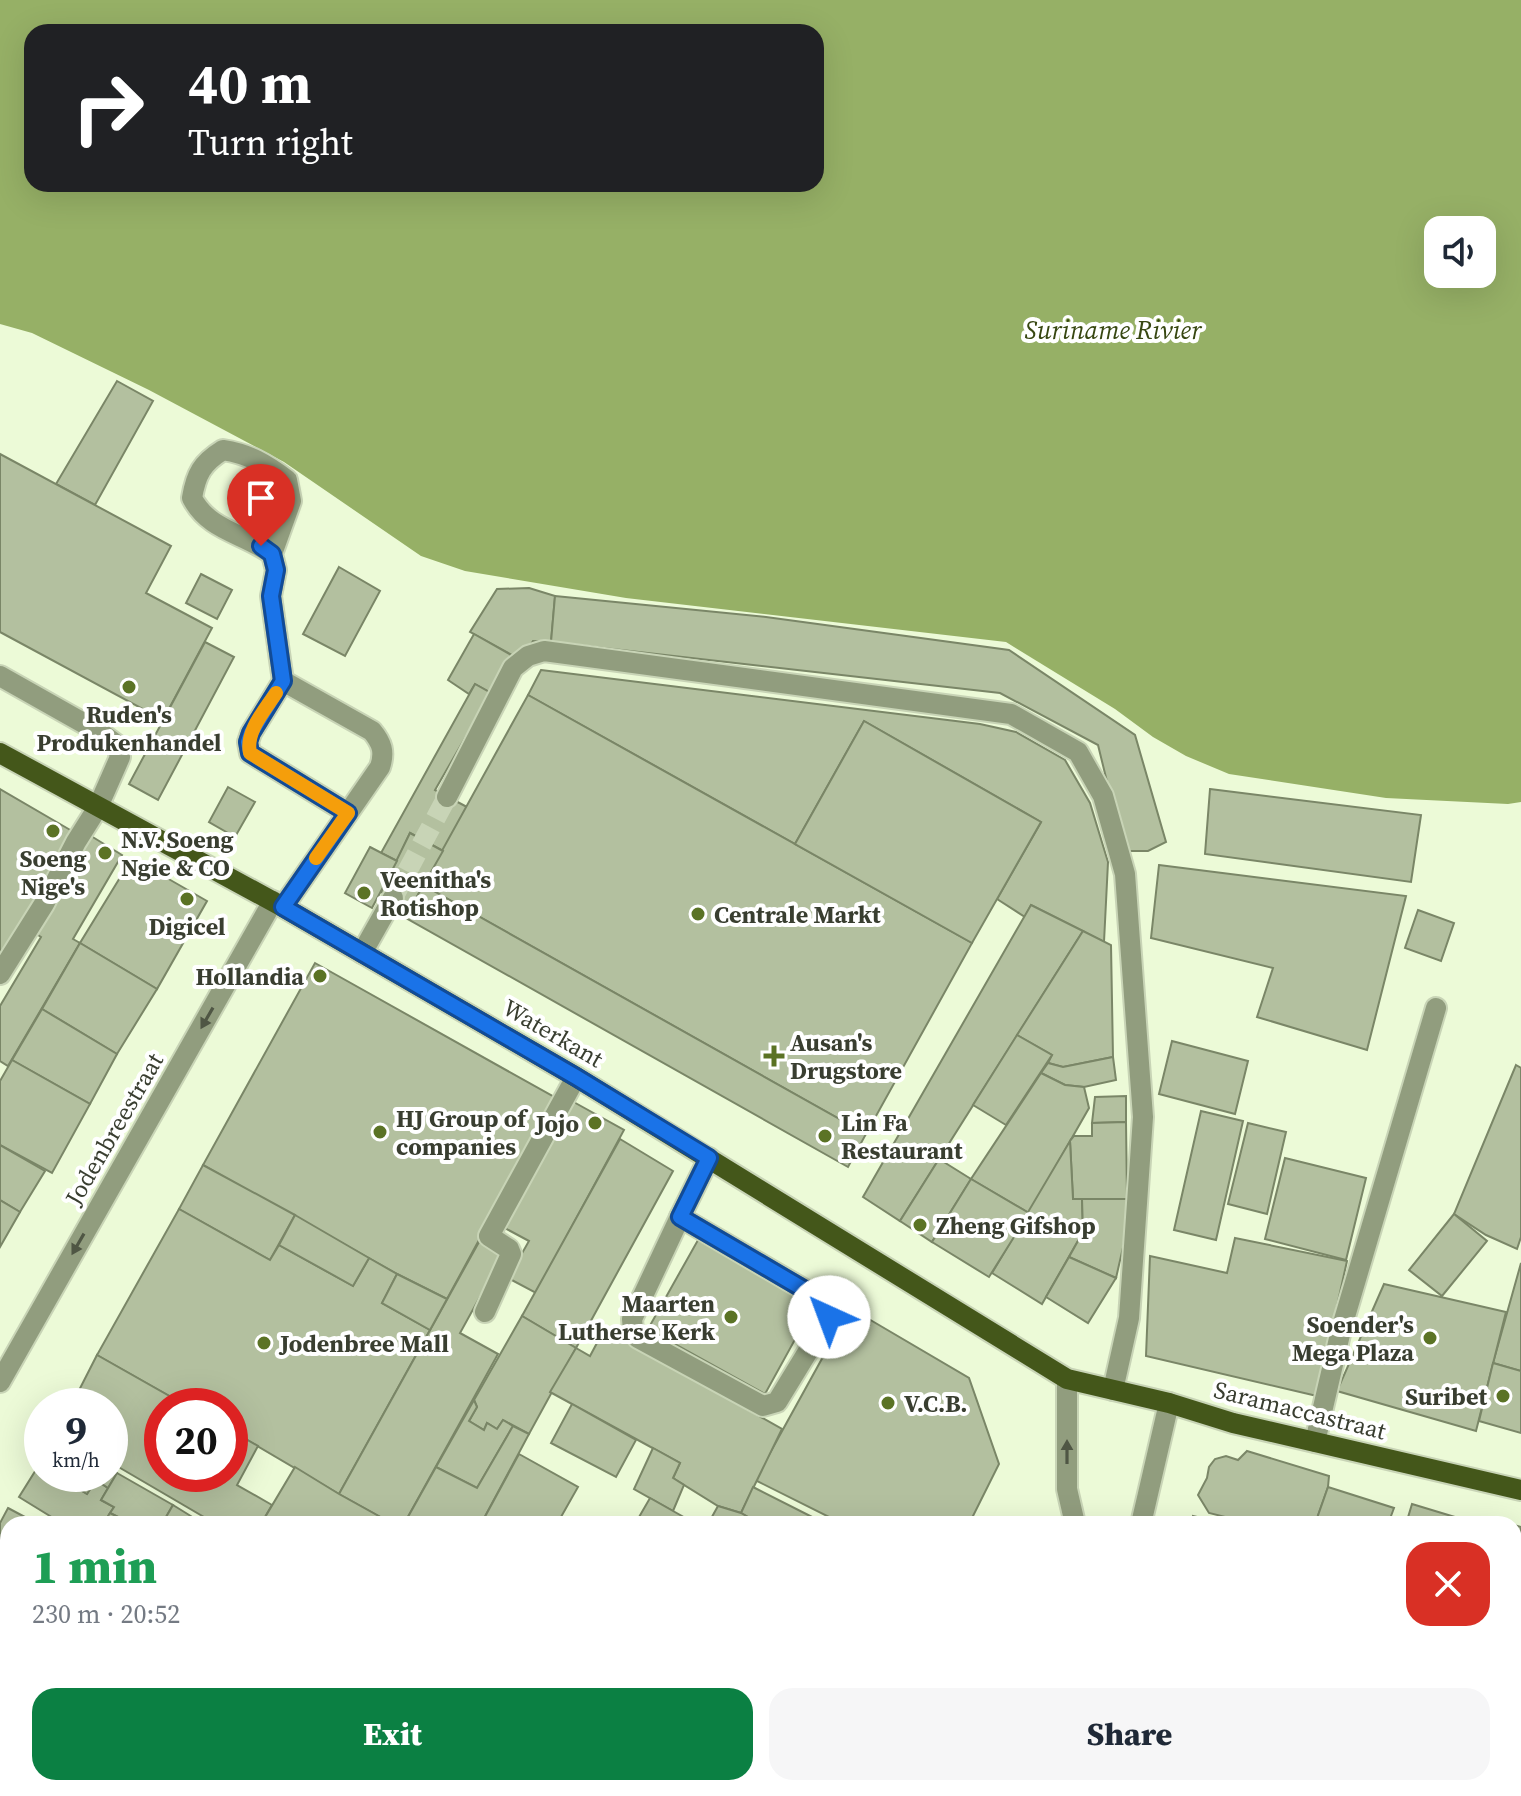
<!DOCTYPE html>
<meta charset="utf-8">
<style>
body{margin:0;font-family:"Source Serif 4",serif;background:#f6f6f7;color:#1f2937;height:100vh;display:flex;flex-direction:column;font-size:30px;white-space:nowrap}
*{box-sizing:border-box;margin:0}
p{font-size:26px;color:#747a83}
.icon{flex:none;width:44px;height:44px;fill:none;stroke:currentColor;stroke-width:2;stroke-linecap:round;stroke-linejoin:round}
.map{position:relative;flex:1;overflow:hidden}
.details{position:absolute;left:0px;top:1516px;width:1522px;height:280px;display:flex;flex-direction:column;background:#fff;border-radius:24px 24px 0 0;box-shadow:0 8px 32px #0002}
.details>*{flex:none}
.hud{position:absolute;left:24px;top:24px;width:800px;height:168px;border-radius:24px;box-shadow:0 8px 32px #0002;background:#202124;color:#fff;overflow:hidden}
.fabs{position:absolute;left:1424px;top:216px;display:grid;gap:16px}
.fabs a{display:grid;place-items:center;width:72px;height:72px;border-radius:16px;background:#fff;box-shadow:0 8px 32px #0002;font-size:40px}
.speed{position:absolute;left:24px;top:1388px;display:flex;gap:16px;font-size:40px;font-weight:700;text-align:center}
.speed>*{display:grid;place-content:center;width:104px;height:104px;border-radius:50%;background:#fff;box-shadow:0 8px 32px #0002;line-height:1}
.speed small{font-size:20px;font-weight:400}
.speed .limit{border:12px solid #d22;background:#fff;color:#111}
.pin{position:absolute;display:grid;place-items:center;width:68px;height:68px;color:#fff;margin:-82px -34px;border-radius:50% 50% 50% 0;rotate:-45deg;box-shadow:0 0 8px #0007}
.pin .icon{rotate:45deg}
.me{position:absolute;width:88px;margin:-44px;rotate:317deg;stroke-linejoin:round;filter:drop-shadow(0 0 6px #0008)}
.turn{display:flex;align-items:center;gap:28px;height:168px;padding:0 32px;font-size:36px}
.turn .icon{width:104px;height:104px;stroke-width:2.5}
.turn b{display:block;font-size:56px;line-height:68px}
.round{display:grid;place-items:center;flex:none;width:84px;height:84px;border-radius:24px;background:#f6f6f7}
.summary{display:flex;align-items:center;justify-content:space-between;height:136px;padding:0 32px}
h1{font-size:48px;font-weight:800;line-height:60px;color:#1e9e55}
.cta{display:flex;gap:16px;margin-top:auto;padding:16px 32px}
.cta a{flex:1;height:92px;border-radius:24px;background:#0b8043;color:#fff;font-size:32px;font-weight:800;line-height:92px;text-align:center}
.cta a+a{background:#f6f6f7;color:#1f2937}
.map>svg:first-child{display:block}
</style>
<div class="map">
<svg width="1521" height="1796" viewBox="0 0 1521 1796">
<rect width="100%" height="100%" fill="#ecfad7"/>
<path fill="#96b066" fill-rule="evenodd" d="M 0,0 L 1521,0 L 1521,802 L 1508,804 L 1386,798 L 1229,774 L 1186,756 L 1153,737 L 1115,709 L 1006,642 L 626,598 L 465,571 L 421,556 L 284,462 L 149,390 L 32,333 L 0,324 ZM 32,32 L 816,32 L 816,184 L 32,184 ZM 1438,230 L 1482,230 L 1482,274 L 1438,274 Z"/>
<g fill="#b3c09f" stroke="#7a8667" stroke-width="2">
<path d="M 117,381 L 153,401 L 95,505 L 56,484 Z"/>
<path d="M 0,454 L 171,546 L 146,593 L 212,628 L 163,720 L 0,632 Z"/>
<path d="M 339,567 L 380,591 L 345,656 L 303,634 Z"/>
<path d="M 201,574 L 232,590 L 217,619 L 186,603 Z"/>
<path d="M 529,588 L 555,596 L 551,642 L 533,641 L 521,660 L 470,632 L 497,589 Z"/>
<path d="M 555,596 L 766,617 L 1009,650 L 1135,735 L 1166,842 L 1148,851 L 1124,851 L 1098,745 L 1000,693 L 551,642 Z"/>
<path d="M 474,634 L 511,655 L 491,693 L 475,684 L 469,694 L 448,680 Z"/>
<path d="M 205,642 L 234,657 L 158,800 L 129,784 Z"/>
<path d="M 541,670 L 980,724 L 1016,732 L 1065,760 L 1090,803 L 1108,862 L 1104,942 L 1031,905 L 1025,917 L 997,899 L 1041,822 L 864,721 L 795,844 L 528,695 Z"/>
<path d="M 475,684 L 491,693 L 435,790 L 467,807 L 443,851 L 410,833 L 397,861 L 381,853 Z"/>
<path d="M 528,695 L 972,943 L 866,1134 L 423,885 Z"/>
<path d="M 864,721 L 1041,822 L 972,943 L 795,844 Z"/>
<path d="M 228,787 L 255,802 L 235,837 L 209,822 Z"/>
<path d="M 0,789 L 72,831 L 39,889 L 47,893 L 0,959 Z"/>
<path d="M 1210,789 L 1421,815 L 1411,882 L 1205,854 Z"/>
<path d="M 410,833 L 443,851 L 411,907 L 381,892 Z"/>
<path d="M 91,836 L 122,855 L 73,939 L 80,943 L 8,1066 L 0,1061 L 0,1006 L 41,937 L 35,933 Z"/>
<path d="M 370,847 L 397,861 L 372,908 L 345,893 Z"/>
<path d="M 132,858 L 207,901 L 157,989 L 80,943 Z"/>
<path d="M 1159,865 L 1406,896 L 1367,1050 L 1257,1017 L 1273,968 L 1151,938 Z"/>
<path d="M 423,885 L 866,1134 L 848,1167 L 406,918 Z"/>
<path d="M 1031,905 L 1083,931 L 900,1221 L 863,1197 Z"/>
<path d="M 1418,910 L 1454,923 L 1441,961 L 1405,948 Z"/>
<path d="M 1083,931 L 1111,945 L 1113,1057 L 1063,1067 L 1048,1063 L 1052,1055 L 1017,1035 Z"/>
<path d="M 80,943 L 157,989 L 117,1054 L 42,1009 Z"/>
<path d="M 315,963 L 556,1098 L 447,1299 L 397,1274 L 203,1165 Z"/>
<path d="M 42,1009 L 117,1054 L 90,1104 L 12,1060 Z"/>
<path d="M 1017,1035 L 1052,1055 L 1006,1125 L 973,1105 Z"/>
<path d="M 1172,1041 L 1248,1061 L 1235,1114 L 1159,1094 Z"/>
<path d="M 1113,1057 L 1116,1080 L 1084,1087 L 1065,1085 L 1041,1073 L 1048,1063 L 1063,1067 Z"/>
<path d="M 12,1060 L 90,1104 L 52,1173 L 0,1145 L 0,1081 Z"/>
<path d="M 1516,1065 L 1521,1068 L 1521,1237 L 1517,1249 L 1486,1235 L 1454,1214 Z"/>
<path d="M 1041,1073 L 1065,1085 L 1084,1087 L 1089,1108 L 1029,1213 L 971,1179 Z"/>
<path d="M 1126,1096 L 1126,1122 L 1092,1123 L 1095,1097 Z"/>
<path d="M 570,1100 L 624,1130 L 536,1293 L 508,1278 L 529,1241 L 501,1226 Z"/>
<path d="M 1201,1111 L 1243,1121 L 1216,1240 L 1174,1230 Z"/>
<path d="M 1126,1122 L 1127,1199 L 1073,1199 L 1070,1141 L 1074,1136 L 1092,1136 L 1092,1123 Z"/>
<path d="M 1248,1123 L 1286,1132 L 1267,1214 L 1228,1204 Z"/>
<path d="M 620,1139 L 673,1171 L 576,1348 L 522,1316 Z"/>
<path d="M 1070,1141 L 1073,1199 L 1082,1199 L 1083,1232 L 1042,1304 L 992,1273 Z"/>
<path d="M 0,1145 L 45,1171 L 20,1212 L 0,1200 Z"/>
<path d="M 1285,1158 L 1366,1178 L 1346,1260 L 1265,1239 Z"/>
<path d="M 939,1159 L 971,1179 L 932,1242 L 900,1221 Z"/>
<path d="M 203,1165 L 295,1215 L 270,1260 L 179,1209 Z"/>
<path d="M 971,1179 L 1029,1213 L 989,1277 L 932,1242 Z"/>
<path d="M 1082,1199 L 1127,1199 L 1127,1230 L 1116,1278 L 1069,1257 L 1083,1232 Z"/>
<path d="M 0,1200 L 20,1212 L 0,1247 Z"/>
<path d="M 179,1209 L 270,1260 L 279,1245 L 353,1286 L 369,1258 L 397,1274 L 382,1303 L 430,1330 L 339,1494 L 230,1430 L 230,1406 L 187,1406 L 97,1355 Z"/>
<path d="M 1454,1214 L 1487,1241 L 1442,1296 L 1409,1270 Z"/>
<path d="M 295,1215 L 369,1258 L 353,1286 L 279,1245 Z"/>
<path d="M 1235,1238 L 1347,1261 L 1317,1396 L 1146,1356 L 1150,1256 L 1227,1273 Z"/>
<path d="M 698,1240 L 814,1305 L 765,1394 L 648,1329 Z"/>
<path d="M 479,1242 L 503,1255 L 460,1333 L 498,1354 L 404,1524 L 393,1524 L 339,1494 Z"/>
<path d="M 1069,1257 L 1116,1278 L 1088,1323 L 1046,1297 Z"/>
<path d="M 1521,1263 L 1521,1371 L 1493,1363 Z"/>
<path d="M 397,1274 L 447,1299 L 430,1330 L 382,1303 Z"/>
<path d="M 1384,1284 L 1506,1312 L 1476,1431 L 1337,1391 Z"/>
<path d="M 850,1308 L 969,1378 L 999,1464 L 969,1524 L 843,1524 L 755,1480 Z"/>
<path d="M 522,1316 L 576,1348 L 529,1434 L 503,1420 L 497,1429 L 487,1423 L 484,1430 L 469,1421 L 477,1407 L 474,1400 Z"/>
<path d="M 605,1328 L 782,1429 L 741,1513 L 718,1506 L 673,1478 L 680,1463 L 550,1392 L 576,1348 L 590,1356 Z"/>
<path d="M 97,1355 L 187,1406 L 162,1406 L 162,1474 L 230,1474 L 230,1430 L 258,1446 L 237,1485 L 272,1505 L 261,1524 L 216,1524 L 110,1462 L 110,1406 L 71,1406 Z"/>
<path d="M 1493,1363 L 1521,1371 L 1521,1433 L 1479,1421 Z"/>
<path d="M 474,1400 L 477,1407 L 469,1421 L 484,1430 L 487,1423 L 497,1429 L 503,1420 L 513,1426 L 477,1488 L 436,1467 Z"/>
<path d="M 572,1404 L 636,1440 L 616,1477 L 551,1443 Z"/>
<path d="M 513,1426 L 529,1434 L 481,1524 L 404,1524 L 436,1467 L 477,1488 Z"/>
<path d="M 653,1448 L 680,1463 L 673,1478 L 684,1485 L 673,1511 L 634,1489 Z"/>
<path d="M 1247,1451 L 1329,1476 L 1328,1487 L 1315,1524 L 1253,1524 L 1209,1513 L 1198,1495 L 1207,1478 L 1209,1467 L 1215,1459 L 1226,1456 L 1238,1460 Z"/>
<path d="M 519,1454 L 578,1487 L 557,1524 L 481,1524 Z"/>
<path d="M 39,1465 L 42,1467 L 42,1474 L 54,1474 L 87,1494 L 96,1480 L 108,1488 L 101,1500 L 114,1507 L 103,1524 L 63,1524 L 19,1497 Z"/>
<path d="M 295,1467 L 339,1494 L 393,1524 L 272,1524 L 264,1519 Z"/>
<path d="M 110,1468 L 117,1473 L 108,1488 L 96,1480 L 87,1494 L 54,1474 L 110,1474 Z"/>
<path d="M 117,1473 L 173,1505 L 162,1524 L 119,1524 L 122,1519 L 110,1513 L 114,1507 L 101,1500 Z"/>
<path d="M 753,1487 L 826,1524 L 760,1524 L 741,1513 Z"/>
<path d="M 1328,1487 L 1394,1508 L 1388,1524 L 1315,1524 Z"/>
<path d="M 650,1498 L 696,1524 L 635,1524 Z"/>
<path d="M 1412,1504 L 1478,1524 L 1406,1524 Z"/>
<path d="M 173,1505 L 194,1518 L 191,1524 L 162,1524 Z"/>
<path d="M 718,1506 L 741,1513 L 760,1524 L 708,1524 Z"/>
<path d="M 8,1508 L 38,1524 L 8,1524 L 8,1594 L 0,1590 L 0,1523 Z"/>
<path d="M 110,1513 L 122,1519 L 119,1524 L 103,1524 Z"/>
<path d="M 1193,1516 L 1226,1524 L 1192,1524 Z"/>
<path d="M 1514,1525 L 1521,1527 L 1521,1610 L 1514,1633 Z"/>
<path d="M 0,1590 L 8,1594 L 8,1633 L 0,1647 Z"/>
<path d="M 8,1633 L 8,1682 L 0,1678 L 0,1647 Z"/>
<path d="M 1514,1691 L 1521,1693 L 1521,1733 L 1516,1753 Z"/>
<path d="M 1516,1778 L 1520,1796 L 1448,1796 L 1479,1788 L 1514,1788 Z"/>
<path d="M 194,1788 L 251,1788 L 252,1789 L 248,1796 L 190,1796 Z"/>
<path d="M 288,1788 L 342,1788 L 337,1796 L 284,1796 Z"/>
<path d="M 288,1788 L 284,1796 L 248,1796 L 253,1788 Z"/>
<path d="M 342,1788 L 402,1788 L 398,1796 L 337,1796 Z"/>
<path d="M 402,1788 L 466,1788 L 461,1796 L 398,1796 Z"/>
<path d="M 466,1788 L 516,1788 L 512,1796 L 461,1796 Z"/>
<path d="M 516,1788 L 578,1788 L 574,1796 L 512,1796 Z"/>
<path d="M 654,1788 L 689,1788 L 685,1796 L 668,1796 Z"/>
<path d="M 689,1788 L 711,1788 L 726,1796 L 685,1796 Z"/>
<path d="M 711,1788 L 782,1788 L 797,1796 L 726,1796 Z"/>
<path d="M 782,1788 L 814,1788 L 810,1796 L 797,1796 Z"/>
<path d="M 918,1788 L 1064,1788 L 1067,1796 L 919,1796 L 915,1793 Z"/>
<path d="M 1064,1788 L 1129,1788 L 1131,1796 L 1067,1796 Z"/>
<path d="M 1265,1788 L 1324,1788 L 1291,1796 L 1267,1796 Z"/>
</g>
<g fill="none" stroke-linecap="round" stroke-linejoin="round">
<path stroke="#c8d4b6" stroke-width="20" stroke-dasharray="20 10" stroke-linecap="butt" d="M 393,898 L 447,797"/>
<defs>
<g id="minor">
<path d="M 272,554 C 244,533 209,531 192,498 C 196,474 202,463 223,450 C 249,454 266,464 287,480 L 291,501 L 272,554 L 276,570 L 271,596 L 283,681"/>
<path d="M 0,676 L 101,733 L 117,745 L 120,757 L 98,807 L 76,842 L 44,904 L 0,974"/>
<path d="M 447,797 L 513,668 L 528,656 L 544,651 L 1011,714 L 1078,752 L 1103,796 L 1125,874 L 1143,1117 L 1129,1318 L 1113,1390"/>
<path d="M 283,907 L 380,767 C 385,752 382,743 372,731 L 283,681 L 251,733 L 248,742 L 250,753 L 348,813"/>
<path d="M 362,953 L 393,898"/>
<path d="M 680,1217 L 822,1300 L 828,1308 L 829,1317 L 777,1402 L 763,1406 L 638,1338 L 633,1330 L 632,1319 Z"/>
<path d="M 680,1217 L 709,1158"/>
<path d="M 485,1312 L 511,1254 L 509,1249 L 489,1236 L 576,1077"/>
<path d="M 1067,1379 L 1067,1489 L 1075,1524"/>
<path d="M 0,1382 L 273,901"/>
<path d="M 1315,1442 L 1341,1330 L 1436,1008"/>
<path d="M 1141,1524 L 1169,1403"/>
<path d="M 0,1753 L 8,1758"/>
<path d="M 1514,1768 L 1521,1766"/>
<path d="M 61,1788 L 75,1796"/>
<path d="M 1149,1788 L 1151,1796"/>
<path d="M 1204,1788 L 1206,1796"/>
<path d="M 871,1796 L 875,1788"/>
<path d="M 1398,1796 L 1430,1788"/>
</g>
<path id="major" d="M 0,753 L 283,907 L 576,1077 L 1067,1379 L 1169,1403 L 1233,1423 L 1521,1490"/>
</defs>
<use href="#minor" stroke="#c8d4b6" stroke-width="24"/>
<use href="#major" stroke="#c8d4b6" stroke-width="24"/>
<use href="#minor" stroke="#919d7e" stroke-width="20"/>
<use href="#major" stroke="#44571a" stroke-width="20"/>
</g>
<defs><path id="oneway-solid" d="M-6-.8H1V-3.2L6.5 0L1 3.2V.8H-6Z" transform="scale(2)"/></defs>
<g fill="#4f5644">
<use href="#oneway-solid" transform="translate(207 1018) rotate(120)"/>
<use href="#oneway-solid" transform="translate(78 1244) rotate(120)"/>
<use href="#oneway-solid" transform="translate(1067 1452) rotate(-90)"/>
</g>
<g fill="none" stroke-linecap="round" stroke-linejoin="round">
<defs>
<path id="route" d="M 261,546 L 272,554 L 276,570 L 271,596 L 283,681 L 251,733 L 248,742 L 250,753 L 348,813 L 283,907 L 576,1077 L 709,1158 L 680,1217 L 822,1300 L 828,1308 L 829,1317"/>
</defs>
<use href="#route" stroke="#114b97" stroke-width="20"/>
<use href="#route" stroke="#1a73e8" stroke-width="14"/>
<path stroke="#f59e0b" stroke-width="14" d="M 276,693 C 265,710 245,732 250,753 L 348,813 L 316,858"/>
</g>
<g fill="#5b7325" stroke="#fff" stroke-width="3">
<circle cx="129" cy="687" r="8"/>
<circle cx="53" cy="831" r="8"/>
<circle cx="105" cy="853" r="8"/>
<circle cx="364" cy="893" r="8"/>
<circle cx="187" cy="899" r="8"/>
<circle cx="698" cy="914" r="8"/>
<circle cx="320" cy="976" r="8"/>
<path d="M770 1044h8v8h8v8h-8v8h-8v-8h-8v-8h8z"/>
<circle cx="595" cy="1123" r="8"/>
<circle cx="380" cy="1132" r="8"/>
<circle cx="825" cy="1136" r="8"/>
<circle cx="920" cy="1225" r="8"/>
<circle cx="731" cy="1317" r="8"/>
<circle cx="1430" cy="1338" r="8"/>
<circle cx="264" cy="1343" r="8"/>
<circle cx="1503" cy="1396" r="8"/>
<circle cx="888" cy="1403" r="8"/>
</g>
<g text-anchor="middle" dominant-baseline="central" stroke-width="8" stroke-linejoin="round" paint-order="stroke">
<g font-size="24" font-weight="bold" fill="#393e30" stroke="#fff" text-anchor="start">
<text x="129" y="714" text-anchor="middle">Ruden's<tspan x="129" dy="28">Produkenhandel</tspan></text>
<text x="121" y="839">N.V. Soeng<tspan x="121" dy="28">Ngie &amp; CO</tspan></text>
<text x="53" y="858" text-anchor="middle">Soeng<tspan x="53" dy="28">Nige's</tspan></text>
<text x="380" y="879">Veenitha's<tspan x="380" dy="28">Rotishop</tspan></text>
<text x="714" y="914">Centrale Markt</text>
<text x="187" y="926" text-anchor="middle">Digicel</text>
<text x="304" y="976" text-anchor="end">Hollandia</text>
<text x="790" y="1042">Ausan's<tspan x="790" dy="28">Drugstore</tspan></text>
<text x="396" y="1118">HJ Group of<tspan x="396" dy="28">companies</tspan></text>
<text x="841" y="1122">Lin Fa<tspan x="841" dy="28">Restaurant</tspan></text>
<text x="579" y="1123" text-anchor="end">Jojo</text>
<text x="936" y="1225">Zheng Gifshop</text>
<text x="715" y="1303" text-anchor="end">Maarten<tspan x="715" dy="28">Lutherse Kerk</tspan></text>
<text x="1414" y="1324" text-anchor="end">Soender's<tspan x="1414" dy="28">Mega Plaza</tspan></text>
<text x="280" y="1343">Jodenbree Mall</text>
<text x="1487" y="1396" text-anchor="end">Suribet</text>
<text x="904" y="1403">V.C.B.</text>
</g>
<g font-size="24" fill="#393e30" stroke="#fff">
<text transform="translate(553 1033) rotate(30)">Waterkant</text>
<text transform="translate(114 1129) rotate(-60)">Jodenbreestraat</text>
<text transform="translate(1300 1410) rotate(14)">Saramaccastraat</text>
</g>
<g font-size="26" font-style="italic" fill="#374711" stroke="#fff">
<text x="1113" y="330">Suriname Rivier</text>
</g>
</g>
</svg>
<div class="fabs">
<a><svg class="icon" aria-label="sound" viewBox="0 0 24 24"><path d="M4 9h4l5-4v14l-5-4H4zM17 9q2 3 0 6"/></svg></a>
</div>
<div class="speed"><div>9<small>km/h</small></div><div class="limit">20</div></div>
<div class="pin" style="left:261px;top:546px;background:#d93025"><svg class="icon" aria-label="arrive" viewBox="0 0 24 24"><path d="M6 21V4h12l-3 4 3 4H6"/></svg></div>
<svg class="me" style="left:829px;top:1317px" viewBox="-20 -20 40 40"><circle r="19" fill="#fff"/><path d="M0-13L10 11 0 6-10 11z" fill="#1a73e8"/></svg>
<div class="hud">
<div class="turn"><svg class="icon" aria-label="right" viewBox="0 0 24 24"><path d="M7 20v-9h11M14 6l5 5-5 5"/></svg><div><b>40 m</b>Turn right</div></div>
</div>
<section class="details">
<div class="summary"><div><h1>1 min</h1><p>230 m · 20:52</p></div><a class="round" style="background:#d93025;color:#fff"><svg class="icon" aria-label="close" viewBox="0 0 24 24"><path d="M6 6l12 12M18 6L6 18"/></svg></a></div>
<div class="cta"><a>Exit</a><a>Share</a></div>
</section>
</div>
